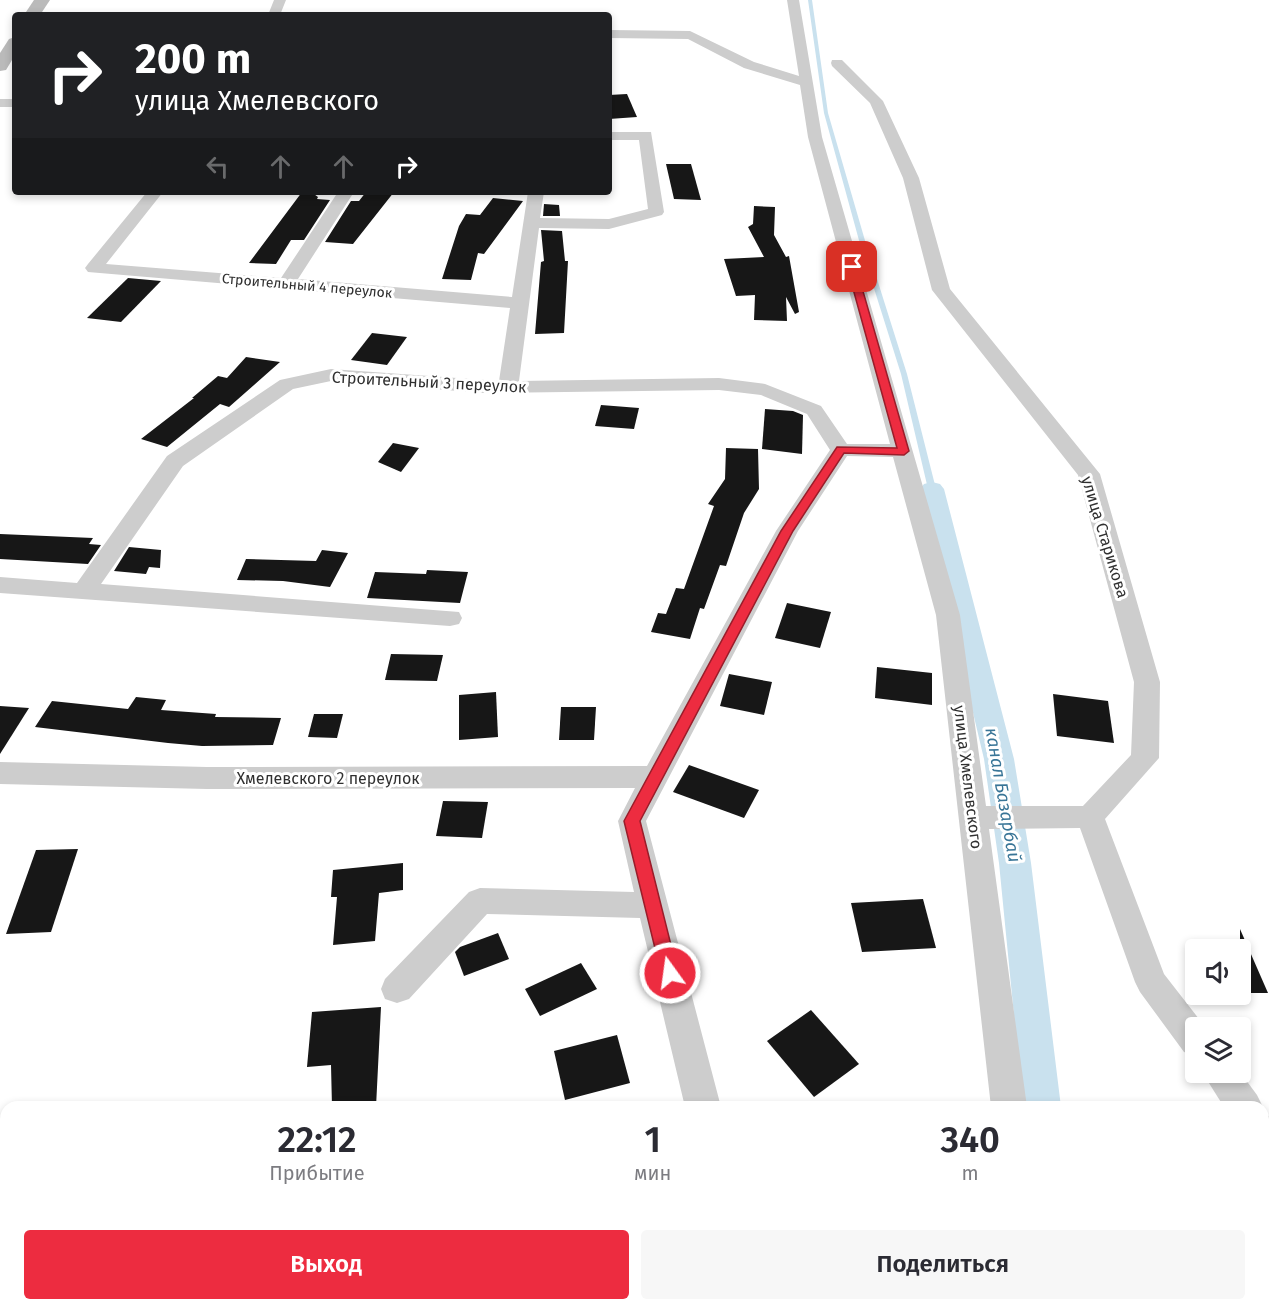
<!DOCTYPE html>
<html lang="ru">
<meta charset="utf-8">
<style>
body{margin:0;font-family:"Fira Sans",sans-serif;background:#f7f7f7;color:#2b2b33;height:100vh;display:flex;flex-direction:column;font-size:22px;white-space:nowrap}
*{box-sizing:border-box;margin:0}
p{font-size:20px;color:#7c7c81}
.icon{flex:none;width:33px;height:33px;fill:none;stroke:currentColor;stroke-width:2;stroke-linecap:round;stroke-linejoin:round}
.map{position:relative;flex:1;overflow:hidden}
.sheet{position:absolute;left:0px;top:1101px;width:1269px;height:210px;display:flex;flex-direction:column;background:#fff;border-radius:18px 18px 0 0;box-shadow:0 3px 9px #0003}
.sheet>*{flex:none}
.hud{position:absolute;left:12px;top:12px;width:600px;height:183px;border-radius:6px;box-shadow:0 3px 9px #0003;background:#202124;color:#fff;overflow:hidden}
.controls{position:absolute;left:1185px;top:939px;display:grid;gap:12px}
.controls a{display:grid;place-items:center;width:66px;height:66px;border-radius:6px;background:#fff;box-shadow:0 3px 9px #0003;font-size:30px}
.pin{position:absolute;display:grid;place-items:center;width:51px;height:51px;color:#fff;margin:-26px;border-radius:12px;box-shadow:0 3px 9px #0006}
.me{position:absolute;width:66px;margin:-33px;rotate:346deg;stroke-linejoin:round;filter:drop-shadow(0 0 4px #0008)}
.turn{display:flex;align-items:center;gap:21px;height:126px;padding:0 24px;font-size:27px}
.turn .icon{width:78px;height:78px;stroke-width:2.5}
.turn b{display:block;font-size:42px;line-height:51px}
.lanes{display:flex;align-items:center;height:57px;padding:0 24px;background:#0003;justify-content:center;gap:30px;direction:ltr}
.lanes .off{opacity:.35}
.eta{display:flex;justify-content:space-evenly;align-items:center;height:102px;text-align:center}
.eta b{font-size:36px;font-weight:600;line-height:42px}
.button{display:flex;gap:12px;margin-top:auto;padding:12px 24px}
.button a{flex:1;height:69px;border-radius:6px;background:#ed2c40;color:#fff;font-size:24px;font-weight:600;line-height:69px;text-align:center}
.button a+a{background:#f7f7f7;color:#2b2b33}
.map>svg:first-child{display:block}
</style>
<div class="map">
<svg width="1269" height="1311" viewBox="0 0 1269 1311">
<rect width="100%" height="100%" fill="#fff"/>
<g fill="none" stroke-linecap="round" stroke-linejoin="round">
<path fill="#c9e1ee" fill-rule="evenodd" d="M 808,0 L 812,0 L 828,113 L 866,244 L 907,374 L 936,489 L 935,491 L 932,491 L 928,489 L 901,374 L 860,244 L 824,113 Z"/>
<g fill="#c9e1ee" fill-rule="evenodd">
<path d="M 932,482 L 940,484 L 944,489 L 1014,759 L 1031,863 L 1061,1107 L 1023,1107 L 999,863 L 984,759 L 920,489 L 924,484 Z"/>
<path d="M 1095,1305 L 1138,1305 L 1141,1311 L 1098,1311 Z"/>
</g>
</g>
<g fill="#171717">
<path d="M 627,94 L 637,117 L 609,119 L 609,95 Z"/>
<path d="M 666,164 L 691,164 L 701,200 L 674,199 Z"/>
<path d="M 302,192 L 311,192 L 318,197 L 317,199 L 330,200 L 304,240 L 291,240 L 276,264 L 249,263 Z"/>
<path d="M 366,192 L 394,192 L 353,244 L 325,242 L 351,201 L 359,201 Z"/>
<path d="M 493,198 L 523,201 L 484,254 L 478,253 L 471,280 L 442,279 L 459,226 L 466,214 L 480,215 Z"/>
<path d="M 544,204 L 559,205 L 560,216 L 543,216 Z"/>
<path d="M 754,206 L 775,207 L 774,235 L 786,257 L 789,256 L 799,312 L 795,314 L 786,297 L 787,321 L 754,320 L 755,295 L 736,296 L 724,259 L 764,257 L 748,227 L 753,224 Z"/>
<path d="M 541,230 L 562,231 L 565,261 L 568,261 L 564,333 L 535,334 L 541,262 L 544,261 Z"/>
<path d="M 128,278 L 161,281 L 121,322 L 87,318 Z"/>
<path d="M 372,333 L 407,337 L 387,365 L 351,360 Z"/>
<path d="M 246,357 L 280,362 L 229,407 L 220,404 L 167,447 L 141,439 L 194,398 L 192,398 L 218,376 L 227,378 Z"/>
<path d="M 601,405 L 639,408 L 634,429 L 595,426 Z"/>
<path d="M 765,409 L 793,411 L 803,415 L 802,454 L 762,449 Z"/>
<path d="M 393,443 L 419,448 L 401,472 L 378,462 Z"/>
<path d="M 726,448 L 758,449 L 759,489 L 744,513 L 726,566 L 720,565 L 704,609 L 700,608 L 690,639 L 651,632 L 658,613 L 666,614 L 676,588 L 684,589 L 714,506 L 708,504 L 725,479 Z"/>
<path d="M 0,534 L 93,538 L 89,544 L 101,545 L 88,564 L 0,559 Z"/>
<path d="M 129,547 L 161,550 L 160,568 L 149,567 L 146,574 L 114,571 Z"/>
<path d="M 322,550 L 348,553 L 330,587 L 283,581 L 237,580 L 246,559 L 316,561 Z"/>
<path d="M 427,570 L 468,572 L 460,603 L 367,598 L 375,572 L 426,574 Z"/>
<path d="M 787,603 L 831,612 L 820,648 L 775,638 Z"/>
<path d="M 391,654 L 443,655 L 437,681 L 385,680 Z"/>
<path d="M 877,667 L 932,673 L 932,705 L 875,698 Z"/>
<path d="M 729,674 L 772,682 L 764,715 L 720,706 Z"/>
<path d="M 496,692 L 498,737 L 459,740 L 459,695 Z"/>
<path d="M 1053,694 L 1108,701 L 1114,743 L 1057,736 Z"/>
<path d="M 136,697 L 166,700 L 161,710 L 216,714 L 215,717 L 281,718 L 273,745 L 202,746 L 168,743 L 35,727 L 52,701 L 128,709 Z"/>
<path d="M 0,706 L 29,708 L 0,754 Z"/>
<path d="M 561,707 L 596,707 L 594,740 L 559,740 Z"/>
<path d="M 314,714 L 343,714 L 337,738 L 308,737 Z"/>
<path d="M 689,765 L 759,790 L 744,818 L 673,792 Z"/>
<path d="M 443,801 L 488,802 L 482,838 L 436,836 Z"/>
<path d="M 78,849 L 51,932 L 6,934 L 36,850 Z"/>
<path d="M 403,863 L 403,890 L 379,893 L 375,941 L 333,945 L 337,897 L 331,897 L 333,870 Z"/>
<path d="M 923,899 L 936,948 L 862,952 L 851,903 Z"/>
<path d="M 1240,929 L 1268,993 L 1240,993 Z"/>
<path d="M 498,933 L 509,959 L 464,976 L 455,952 L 460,947 Z"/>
<path d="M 581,963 L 597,989 L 540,1016 L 525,989 Z"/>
<path d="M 381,1007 L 376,1107 L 332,1107 L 331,1065 L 307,1067 L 312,1012 Z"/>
<path d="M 811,1010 L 859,1064 L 814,1097 L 767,1041 Z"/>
<path d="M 617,1035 L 630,1083 L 565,1100 L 554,1051 Z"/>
</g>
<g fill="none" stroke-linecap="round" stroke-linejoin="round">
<g fill="#cdcdcd" fill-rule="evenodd">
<path d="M 274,0 L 286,0 L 280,15 L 268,15 Z"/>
<path d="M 787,0 L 799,0 L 822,137 L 960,615 L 986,806 L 1083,806 L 1131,755 L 1134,682 L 1078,475 L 932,290 L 903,178 L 870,103 L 832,66 L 831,63 L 832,60 L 842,60 L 883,101 L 919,178 L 950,289 L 1100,474 L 1160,682 L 1159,758 L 1105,819 L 1164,974 L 1206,1028 L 1196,1028 L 1196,1056 L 1184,1052 L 1140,992 L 1135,982 L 1080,828 L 989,829 L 1027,1107 L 991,1107 L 936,615 L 893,457 L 847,456 L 798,531 L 646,821 L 721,1107 L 685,1107 L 640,918 L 487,914 L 409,999 L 397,1003 L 385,999 L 381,989 L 385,979 L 469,892 L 480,888 L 634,892 L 618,821 L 635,788 L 207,789 L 0,784 L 0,762 L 207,767 L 647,766 L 776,531 L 830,450 L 807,414 L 761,395 L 719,390 L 484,393 L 331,381 L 293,389 L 183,466 L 101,584 L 459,612 L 462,618 L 459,624 L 450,626 L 0,593 L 0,577 L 77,583 L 167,456 L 280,380 L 331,369 L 499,381 L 510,308 L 88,272 L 85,268 L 88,264 L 147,192 L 163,192 L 106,264 L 281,278 L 338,192 L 354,192 L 298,279 L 512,297 L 528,192 L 544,192 L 540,218 L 609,219 L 648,209 L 639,140 L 609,140 L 609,132 L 651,132 L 664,212 L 662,215 L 609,229 L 539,228 L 519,381 L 719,378 L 765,384 L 821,406 L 847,444 L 890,444 L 808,137 L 800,85 L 744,68 L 688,39 L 609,38 L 609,30 L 690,31 L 754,62 L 799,76 Z"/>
<rect x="0" y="99" width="15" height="8"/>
<path d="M 1202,1072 L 1240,1072 L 1257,1095 L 1263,1107 L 1224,1107 Z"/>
<path d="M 1263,1114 L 1269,1116 L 1269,1156 L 1263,1154 Z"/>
<path d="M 20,1305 L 66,1305 L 63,1311 L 17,1311 Z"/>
<path d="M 903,1305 L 962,1305 L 965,1311 L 906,1311 Z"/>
<path d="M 1047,1305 L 1087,1305 L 1090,1311 L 1050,1311 Z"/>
</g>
<g fill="#bababa" fill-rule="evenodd">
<path d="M 34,0 L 50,0 L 40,15 L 24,15 Z"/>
<path d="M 15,37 L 15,55 L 6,70 L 0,71 L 0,53 L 9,39 Z"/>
</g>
</g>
<path fill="#ed2c40" stroke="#9a1d2a" stroke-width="1.5" d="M 852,264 L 856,267 L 909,451 L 904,455 L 844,453 L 793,531 L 640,821 L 678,973 L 676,978 L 670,980 L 664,978 L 661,973 L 624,821 L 781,531 L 837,447 L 897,448 L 847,267 Z"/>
<g text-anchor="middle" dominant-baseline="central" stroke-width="6" stroke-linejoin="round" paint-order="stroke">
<g font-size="14" fill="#303030" stroke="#fff">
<text transform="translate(307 286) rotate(5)">Строительный 4 переулок</text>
</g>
<g font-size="16" fill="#303030" stroke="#fff">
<text transform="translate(429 382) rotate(3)">Строительный 3 переулок</text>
<text transform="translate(1105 537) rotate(73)">улица Старикова</text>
<text transform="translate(968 777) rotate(83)">улица Хмелевского</text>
<text x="328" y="778">Хмелевского 2 переулок</text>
</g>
<g font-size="18" font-style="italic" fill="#397597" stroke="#fff">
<text transform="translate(1003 795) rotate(80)">канал Базарбай</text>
</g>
</g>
</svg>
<div class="controls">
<a><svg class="icon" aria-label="sound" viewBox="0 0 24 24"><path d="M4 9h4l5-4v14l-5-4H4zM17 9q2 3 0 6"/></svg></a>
<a><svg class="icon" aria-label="layers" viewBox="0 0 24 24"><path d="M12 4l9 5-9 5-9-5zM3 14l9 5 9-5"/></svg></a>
</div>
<div class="pin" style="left:852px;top:267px;background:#d93025"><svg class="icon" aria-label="arrive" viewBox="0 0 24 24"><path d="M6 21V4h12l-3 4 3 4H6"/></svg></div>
<svg class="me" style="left:670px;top:973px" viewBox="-20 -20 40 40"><circle r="17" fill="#ed2c40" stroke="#fff" stroke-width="3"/><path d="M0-11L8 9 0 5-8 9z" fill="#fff"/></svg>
<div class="hud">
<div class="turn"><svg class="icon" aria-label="right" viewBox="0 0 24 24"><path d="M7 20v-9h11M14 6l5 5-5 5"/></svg><div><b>200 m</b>улица Хмелевского</div></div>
<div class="lanes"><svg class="icon off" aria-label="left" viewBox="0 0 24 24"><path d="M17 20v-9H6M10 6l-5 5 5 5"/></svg><svg class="icon off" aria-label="ahead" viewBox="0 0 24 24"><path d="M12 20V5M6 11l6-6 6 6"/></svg><svg class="icon off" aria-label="ahead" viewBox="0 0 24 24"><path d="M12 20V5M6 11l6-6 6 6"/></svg><svg class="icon" aria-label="right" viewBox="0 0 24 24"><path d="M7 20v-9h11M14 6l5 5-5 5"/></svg></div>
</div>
<section class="sheet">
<div class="eta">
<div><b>22:12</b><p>Прибытие</p></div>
<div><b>1</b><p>мин</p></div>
<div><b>340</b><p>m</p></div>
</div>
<div class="button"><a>Выход</a><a>Поделиться</a></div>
</section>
</div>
